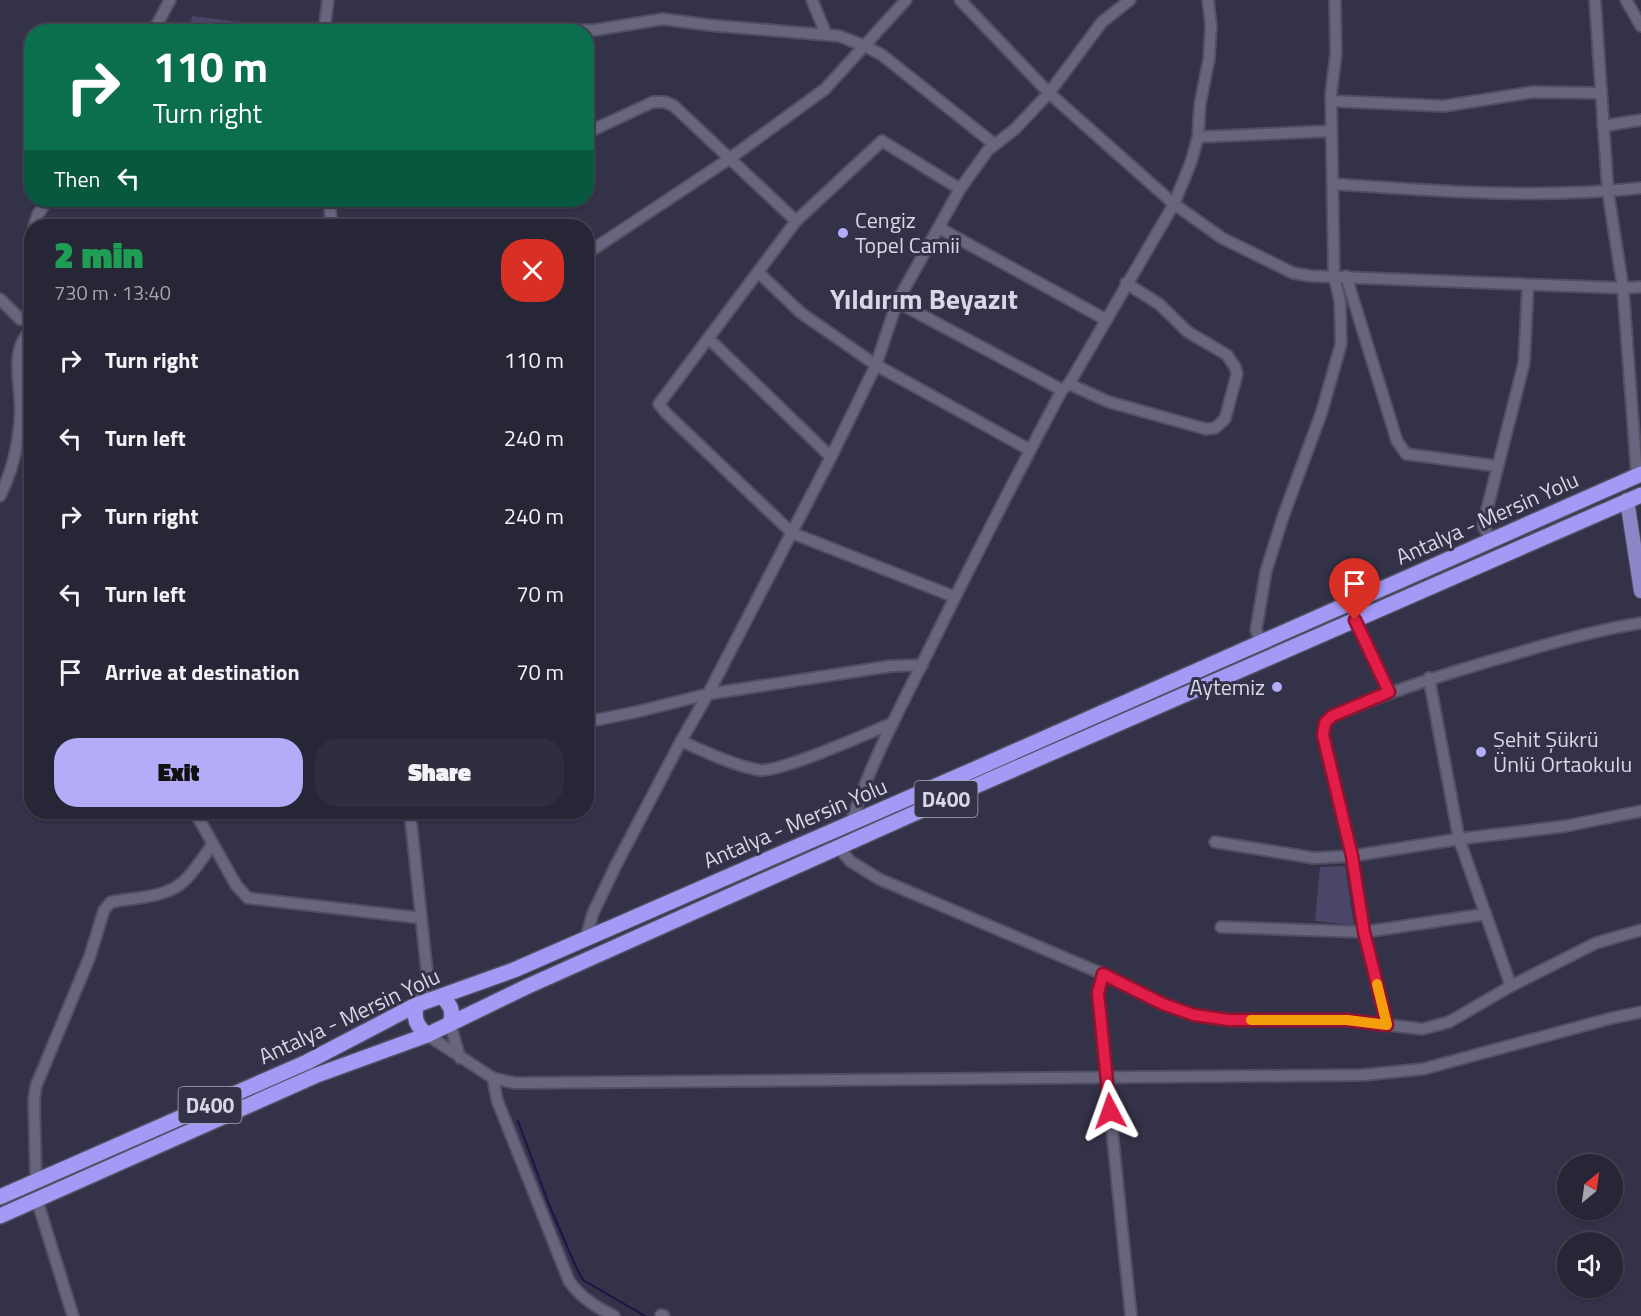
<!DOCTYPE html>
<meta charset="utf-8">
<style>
body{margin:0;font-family:"Titillium Web",sans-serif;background:#2f2e3f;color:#f1f3f6;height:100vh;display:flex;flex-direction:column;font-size:22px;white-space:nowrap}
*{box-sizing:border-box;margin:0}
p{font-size:20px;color:#a4a5ad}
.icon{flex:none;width:33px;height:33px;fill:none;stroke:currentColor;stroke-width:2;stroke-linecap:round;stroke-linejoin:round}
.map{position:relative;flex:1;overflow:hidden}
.sheet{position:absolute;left:24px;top:219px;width:570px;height:600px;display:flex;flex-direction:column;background:#272637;border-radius:24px;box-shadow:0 2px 4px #0004,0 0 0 2px #434352}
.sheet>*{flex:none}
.top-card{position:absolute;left:24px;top:24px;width:570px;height:183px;border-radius:24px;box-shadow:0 2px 4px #0004,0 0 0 2px #434352;background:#0b6e4f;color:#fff;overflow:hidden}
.needle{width:39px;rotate:29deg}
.fabs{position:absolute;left:1557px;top:1154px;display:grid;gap:12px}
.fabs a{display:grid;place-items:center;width:66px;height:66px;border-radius:50%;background:#272637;box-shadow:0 2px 4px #0004,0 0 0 2px #434352;font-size:30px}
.pin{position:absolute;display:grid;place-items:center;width:51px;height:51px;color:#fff;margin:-62px -26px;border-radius:50% 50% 50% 0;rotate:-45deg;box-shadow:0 0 6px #0007}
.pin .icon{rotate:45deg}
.me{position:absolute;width:66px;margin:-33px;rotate:356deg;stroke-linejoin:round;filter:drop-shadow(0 0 4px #0008)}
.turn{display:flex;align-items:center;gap:21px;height:126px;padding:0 30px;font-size:27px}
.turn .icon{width:78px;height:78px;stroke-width:2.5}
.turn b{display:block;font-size:42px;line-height:51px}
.then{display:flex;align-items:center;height:57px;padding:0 30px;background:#0003;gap:12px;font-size:22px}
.round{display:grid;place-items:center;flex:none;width:63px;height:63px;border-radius:24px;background:#2f2e3f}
.overview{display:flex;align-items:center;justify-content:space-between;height:102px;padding:0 30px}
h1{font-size:36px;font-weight:800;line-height:45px;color:#1e9e55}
.action{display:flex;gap:12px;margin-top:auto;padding:12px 30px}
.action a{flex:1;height:69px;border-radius:24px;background:#b4acf9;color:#111;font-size:24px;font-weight:800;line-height:69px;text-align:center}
.action a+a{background:#2f2e3f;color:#f1f3f6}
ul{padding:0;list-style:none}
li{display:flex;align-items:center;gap:18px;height:78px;padding:0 30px}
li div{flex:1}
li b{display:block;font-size:22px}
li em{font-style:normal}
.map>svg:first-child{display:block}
</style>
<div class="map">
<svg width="1641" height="1316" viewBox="0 0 1641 1316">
<rect width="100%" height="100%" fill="#343249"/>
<g fill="#494668">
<path d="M 192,16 L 246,23 L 245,31 L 190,31 Z"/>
<path d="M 1345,866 L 1354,925 L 1315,921 L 1320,867 Z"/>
</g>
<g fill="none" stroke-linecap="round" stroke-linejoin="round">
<path stroke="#1e1246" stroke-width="2" d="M 518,1121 L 548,1202 L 575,1265 L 583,1280 L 645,1316"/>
<defs>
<g id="minor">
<path d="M 812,0 L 826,34"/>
<path d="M 960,0 L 1049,93 L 1174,204 L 1222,238 L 1293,273 L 1311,276 L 1623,288 L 1641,287"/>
<path d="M 1595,0 L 1608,192 L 1623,288 L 1637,476"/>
<path d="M 1626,0 L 1641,26"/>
<path d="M 153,32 L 170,0"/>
<path d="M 324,32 L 328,0"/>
<path d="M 535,32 L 595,30 L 663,19 L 708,25 L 839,36 L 865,46 L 882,55 L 994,144"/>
<path d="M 1331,101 L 1444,106 L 1533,92 L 1600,93"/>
<path d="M 1603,126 L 1641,120"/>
<path d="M 586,133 L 653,102 L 665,102 L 674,106 L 796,221"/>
<path d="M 1198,137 L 1331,131"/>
<path d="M 1333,184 C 1436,191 1538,199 1641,188"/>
<path d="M 329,200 L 332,226"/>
<path d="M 34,226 L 38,214 L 48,200"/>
<path d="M 939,228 L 1105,319"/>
<path d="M 586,254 L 729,159 L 825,89 L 906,0"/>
<path d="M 758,272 L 801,313 L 876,365 L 1030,450"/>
<path d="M 1346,276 L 1397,441 L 1406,454 L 1497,466"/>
<path d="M 0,299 L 20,319 L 32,322"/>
<path d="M 897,302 L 1062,390"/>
<path d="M 709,339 L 831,457"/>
<path d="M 1069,384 L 1109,402 L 1206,429 L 1215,428 L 1225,419 L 1237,374 L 1235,367 L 1227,355 L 1188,332 L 1159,304 L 1126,283"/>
<path d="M 0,496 C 9,478 15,458 18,438 C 20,426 21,412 20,400 C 19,376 11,347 32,329"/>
<path d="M 1491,541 L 1483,525 L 1524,363 L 1528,285"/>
<path d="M 955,597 L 792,533 L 666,413 L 659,404 L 796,221 L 882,141 L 960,189"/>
<path d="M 1355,620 L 1389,692"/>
<path d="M 1261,642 L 1256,630 L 1266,571 L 1283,517 L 1322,411 L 1341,344 L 1340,301 L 1334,276 L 1331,94 L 1336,54 L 1335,0"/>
<path d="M 1429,678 L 1459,839 L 1511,986"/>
<path d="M 586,722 L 636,712 L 708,694 L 891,666 L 922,665"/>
<path d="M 681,741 C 703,751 735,766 759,770 C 780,773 868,733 893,723"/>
<path d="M 195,812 L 236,885 L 248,898 L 421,918"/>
<path d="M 410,812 L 427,972 L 427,985 L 416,1005"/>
<path d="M 851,823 C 869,767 897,714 923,662 C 968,570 1014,480 1062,390 L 1069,384 L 1174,204 L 1191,162 L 1198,137 L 1200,104 L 1209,59 L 1211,26 L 1208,0"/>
<path d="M 1215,842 L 1314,858 L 1352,856 L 1459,839 L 1566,826 L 1641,811"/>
<path d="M 838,847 L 850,861 L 879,879 L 1103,974 L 1163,1004 L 1194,1015 L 1229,1020 L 1347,1020 L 1422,1029 L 1449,1022 L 1511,986 L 1596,943 L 1641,930"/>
<path d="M 1221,927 L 1364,932 L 1486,914"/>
<path d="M 586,938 L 593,913 L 615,867 L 681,741 L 708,694 L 831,457 L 876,365 L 897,302 L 960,189 L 988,150 L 1015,129 L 1049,93 L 1102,22 L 1130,0"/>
<path d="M 1103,974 L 1098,993 L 1131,1316"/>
<path d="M 450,1024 L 460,1058"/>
<path d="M 1387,1025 L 1364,932 L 1352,856 L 1323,735 L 1325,723 L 1332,716 C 1393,690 1448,673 1511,655 C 1554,642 1597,630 1641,623"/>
<path d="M 427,1035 L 493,1078 L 515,1083 L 1363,1075 L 1423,1069 L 1612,1018 L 1641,1012"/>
<path d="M 493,1078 L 497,1100 L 569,1281 C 581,1298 596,1307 614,1316"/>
<path d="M 36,1182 L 34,1100 L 36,1086 L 90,956 L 104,910 L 111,902 C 131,898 158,898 176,887 C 191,878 202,858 213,844"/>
<path d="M 37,1200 L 73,1316"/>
<path d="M 661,1315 L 664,1316"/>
</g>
<path id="major" d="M 1627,500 L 1641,591"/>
<g id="highway">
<path d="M 442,996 C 451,1006 454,1011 450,1024"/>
<path d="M 416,1005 C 414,1020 416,1025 427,1035"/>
<path d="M 0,1197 L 307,1062 L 416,1005 L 514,970 L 966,773 L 1641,474"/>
<path d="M 0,1216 L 317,1075 L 427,1035 L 526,987 L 971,788 L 1641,495"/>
</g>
</defs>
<use href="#minor" stroke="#514f62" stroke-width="14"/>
<use href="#major" stroke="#514f62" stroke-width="16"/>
<use href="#highway" stroke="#514f62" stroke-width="18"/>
<use href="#minor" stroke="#68667f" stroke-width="10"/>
<use href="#major" stroke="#8c85c6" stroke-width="14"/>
<use href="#highway" stroke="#a499f5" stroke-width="15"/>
</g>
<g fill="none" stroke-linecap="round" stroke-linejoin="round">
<defs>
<path id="route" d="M 1110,1111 L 1098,993 L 1103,974 L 1163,1004 L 1194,1015 L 1229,1020 L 1347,1020 L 1387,1025 L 1364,932 L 1352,856 L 1323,735 L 1325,723 L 1332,716 L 1389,692 L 1355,620"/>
</defs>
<use href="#route" stroke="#92132f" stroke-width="15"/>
<use href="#route" stroke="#e11d48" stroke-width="10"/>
<path stroke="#f59e0b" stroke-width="10" d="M 1251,1020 L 1347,1020 L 1387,1025 L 1377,984"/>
</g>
<g fill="#b4acf9" stroke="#343249" stroke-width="2">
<circle cx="843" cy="233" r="6"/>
<circle cx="1277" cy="687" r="6"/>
<circle cx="1481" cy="752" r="6"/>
</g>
<g text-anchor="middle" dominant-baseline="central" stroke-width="6" stroke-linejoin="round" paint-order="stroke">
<g fill="#343249" stroke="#a7a6b7" stroke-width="1.5">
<rect x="914.5" y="781" width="63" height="36" rx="4.5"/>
<rect x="178.5" y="1087" width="63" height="36" rx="4.5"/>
</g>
<g font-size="21" font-weight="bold" fill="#d8d7e6">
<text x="946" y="799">D400</text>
<text x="210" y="1105">D400</text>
</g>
<g font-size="22" fill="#d8d7e6" stroke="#343249" text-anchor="start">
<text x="855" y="220">Cengiz<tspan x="855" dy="25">Topel Camii</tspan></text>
<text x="1265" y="687" text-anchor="end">Aytemiz</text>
<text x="1493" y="739">Şehit Şükrü<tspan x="1493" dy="25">Ünlü Ortaokulu</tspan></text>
</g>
<g font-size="22" fill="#d8d7e6" stroke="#343249">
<text transform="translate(1487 518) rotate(-24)">Antalya - Mersin Yolu</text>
<text transform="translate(795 823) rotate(-23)">Antalya - Mersin Yolu</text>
<text transform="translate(349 1016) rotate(-25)">Antalya - Mersin Yolu</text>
</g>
<g font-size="28" font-weight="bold" fill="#d8d7e6" stroke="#343249">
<text x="924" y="298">Yıldırım Beyazıt</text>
</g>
</g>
</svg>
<div class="fabs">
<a><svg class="needle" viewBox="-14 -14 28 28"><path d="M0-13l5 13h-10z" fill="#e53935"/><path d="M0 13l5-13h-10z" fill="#a4a5ad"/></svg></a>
<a><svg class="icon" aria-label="sound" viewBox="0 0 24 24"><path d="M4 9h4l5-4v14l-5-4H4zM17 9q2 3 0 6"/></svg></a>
</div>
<div class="pin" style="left:1355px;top:620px;background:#d93025"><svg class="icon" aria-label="arrive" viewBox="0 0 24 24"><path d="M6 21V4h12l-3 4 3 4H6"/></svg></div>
<svg class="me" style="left:1110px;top:1111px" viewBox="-20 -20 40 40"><path d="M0-17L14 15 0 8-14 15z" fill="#e11d48" stroke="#fff" stroke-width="4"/></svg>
<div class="top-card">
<div class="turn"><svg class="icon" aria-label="right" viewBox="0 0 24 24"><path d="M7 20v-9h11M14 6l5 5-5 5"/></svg><div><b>110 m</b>Turn right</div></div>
<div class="then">Then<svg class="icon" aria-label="left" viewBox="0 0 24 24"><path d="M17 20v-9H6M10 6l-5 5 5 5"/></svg></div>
</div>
<section class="sheet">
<div class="overview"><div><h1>2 min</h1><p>730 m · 13:40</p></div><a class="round" style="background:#d93025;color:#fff"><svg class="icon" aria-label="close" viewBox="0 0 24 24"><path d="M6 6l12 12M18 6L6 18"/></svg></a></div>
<ul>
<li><svg class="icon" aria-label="right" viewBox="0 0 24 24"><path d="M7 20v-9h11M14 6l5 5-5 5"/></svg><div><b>Turn right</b></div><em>110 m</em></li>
<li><svg class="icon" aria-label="left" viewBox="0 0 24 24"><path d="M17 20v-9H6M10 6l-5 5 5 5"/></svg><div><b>Turn left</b></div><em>240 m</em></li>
<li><svg class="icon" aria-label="right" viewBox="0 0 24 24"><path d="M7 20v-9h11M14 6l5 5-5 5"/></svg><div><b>Turn right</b></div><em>240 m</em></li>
<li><svg class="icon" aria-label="left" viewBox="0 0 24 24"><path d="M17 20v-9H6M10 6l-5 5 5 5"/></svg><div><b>Turn left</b></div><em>70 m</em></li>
<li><svg class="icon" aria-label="arrive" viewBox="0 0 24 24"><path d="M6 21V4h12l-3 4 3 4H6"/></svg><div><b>Arrive at destination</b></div><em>70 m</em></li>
</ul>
<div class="action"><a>Exit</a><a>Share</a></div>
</section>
</div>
